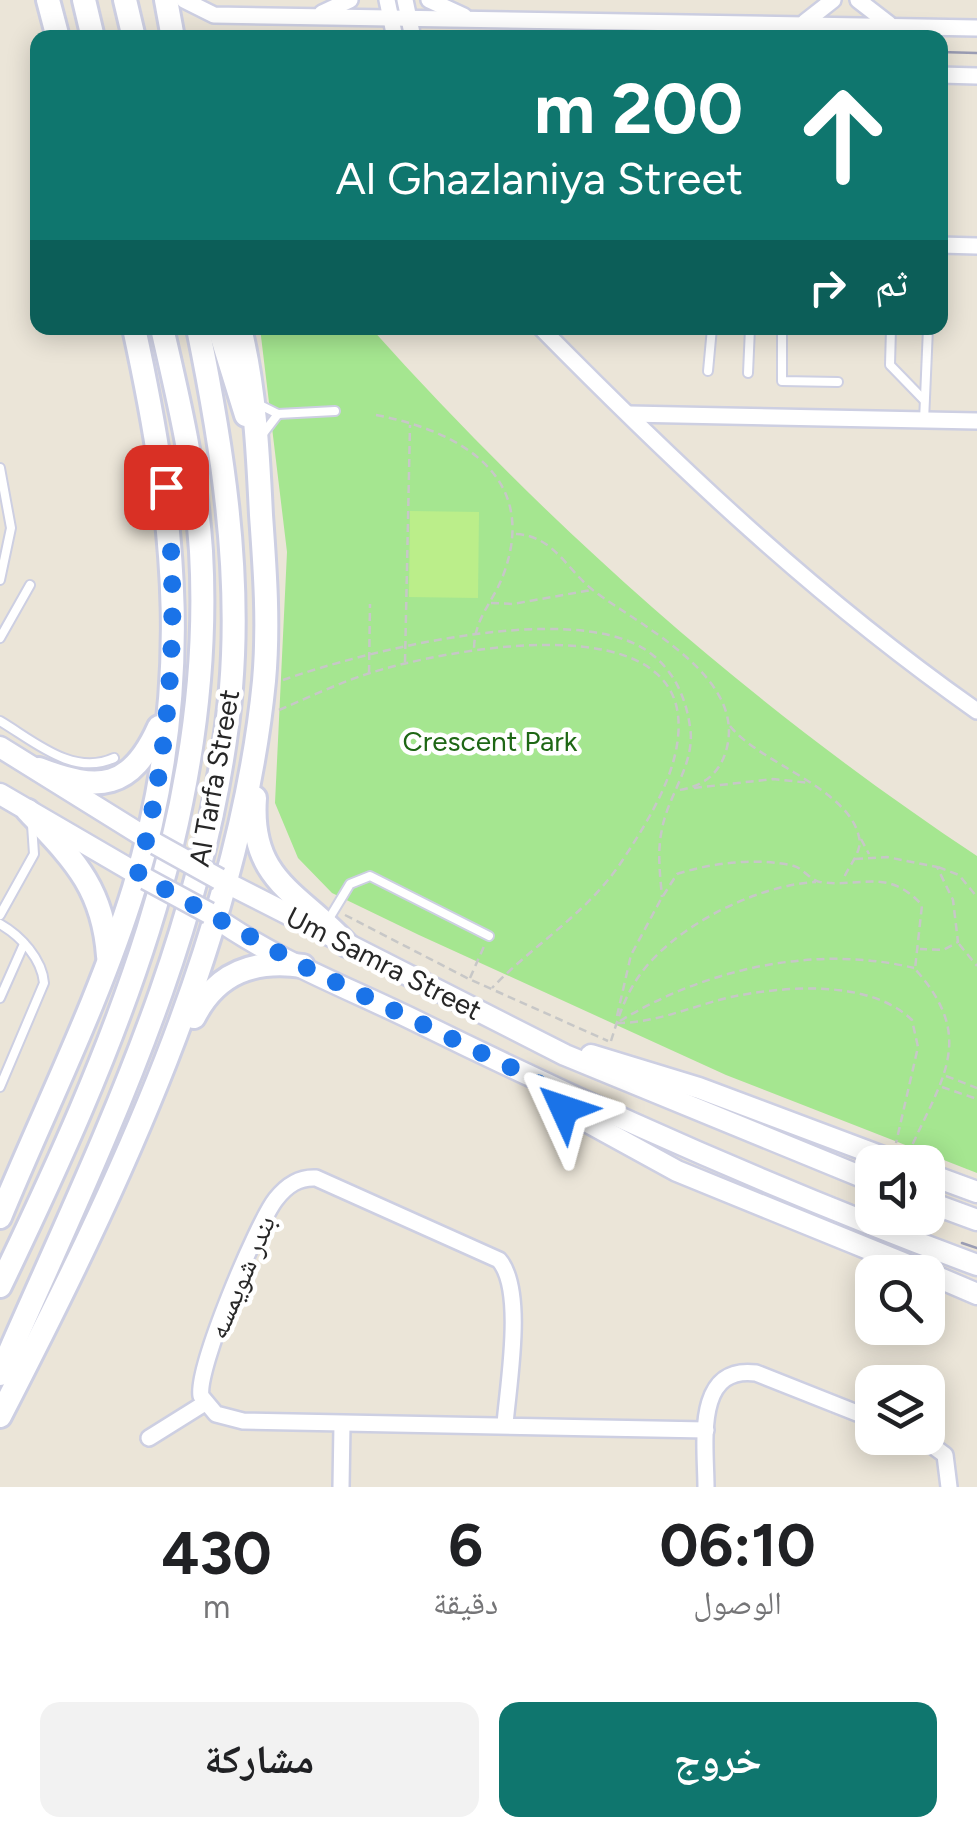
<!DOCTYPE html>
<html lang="ar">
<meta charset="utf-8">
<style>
body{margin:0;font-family:Figtree,"Noto Naskh Arabic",sans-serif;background:#f2f2f2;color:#202124;direction:rtl;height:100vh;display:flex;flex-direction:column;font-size:38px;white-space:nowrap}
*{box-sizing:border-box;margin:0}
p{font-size:32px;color:#757577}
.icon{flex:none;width:55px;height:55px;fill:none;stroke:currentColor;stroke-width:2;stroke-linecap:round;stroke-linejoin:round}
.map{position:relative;height:1487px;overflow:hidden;direction:ltr}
.drawer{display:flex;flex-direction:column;background:#fff;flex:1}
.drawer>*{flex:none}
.top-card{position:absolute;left:30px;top:30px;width:918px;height:305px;border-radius:20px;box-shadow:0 5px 25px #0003;direction:rtl;background:#0f766e;color:#fff;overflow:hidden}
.fabs{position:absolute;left:855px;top:1145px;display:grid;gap:20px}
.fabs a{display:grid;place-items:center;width:90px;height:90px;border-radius:20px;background:#fff;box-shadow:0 5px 25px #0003;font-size:50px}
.pin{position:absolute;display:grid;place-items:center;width:85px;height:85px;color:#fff;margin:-42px;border-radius:20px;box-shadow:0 5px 15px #0006}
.me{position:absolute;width:110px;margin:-55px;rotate:312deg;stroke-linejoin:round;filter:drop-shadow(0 0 8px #0008)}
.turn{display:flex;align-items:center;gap:35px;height:210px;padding:0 40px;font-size:45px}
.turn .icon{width:130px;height:130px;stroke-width:2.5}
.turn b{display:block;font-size:70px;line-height:85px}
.then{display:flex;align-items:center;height:95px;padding:0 40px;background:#0003;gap:20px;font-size:38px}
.eta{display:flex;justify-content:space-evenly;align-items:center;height:170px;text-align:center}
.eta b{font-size:60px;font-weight:700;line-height:70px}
.button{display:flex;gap:20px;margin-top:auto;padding:20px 40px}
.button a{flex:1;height:115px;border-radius:20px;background:#0f766e;color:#fff;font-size:40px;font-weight:700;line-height:115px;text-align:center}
.button a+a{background:#f2f2f2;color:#202124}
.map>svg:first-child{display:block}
</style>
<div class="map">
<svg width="977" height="1487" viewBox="0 0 977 1487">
<rect width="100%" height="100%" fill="#ebe5d8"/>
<path fill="#a5e690" d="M 260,328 L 371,328 C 551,529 752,707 977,856 L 977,1173 L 726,1075 L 419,935 L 332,893 L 298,858 L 275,803 L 287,552 Z"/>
<path fill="#bbee8a" d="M 410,511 L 479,512 L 478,598 L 409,597 Z"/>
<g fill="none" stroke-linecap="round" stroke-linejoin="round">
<defs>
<g id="service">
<path d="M 782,328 L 782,381 L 838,382"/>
<path d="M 891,328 L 890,365 L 924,400"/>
<path d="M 708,371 L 712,328"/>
<path d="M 748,373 L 750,328"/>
<path d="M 258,404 L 278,414 L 335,411"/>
<path d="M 924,421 L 928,328"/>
<path d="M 262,435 L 278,414"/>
<path d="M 0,468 L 11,528 L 0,580"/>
<path d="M 0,638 L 30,585"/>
<path d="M 0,721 C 34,741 73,777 114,758"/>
<path d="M 0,915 L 34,854 L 32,825"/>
<path d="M 327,922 L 350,884 L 370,876 L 489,936"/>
<path d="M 0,924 C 21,936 42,959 44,983 L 0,1087"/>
<path d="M 0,998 L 24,944"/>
</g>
<g id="minor">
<path d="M 184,0 L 214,15 L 977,28"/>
<path d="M 387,0 L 395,38"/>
<path d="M 405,0 L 413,38"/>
<path d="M 429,0 L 464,16"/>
<path d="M 858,0 L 889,24"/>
<path d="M 322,13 L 350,0"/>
<path d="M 805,22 L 833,0"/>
<path d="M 940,75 L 977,76"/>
<path d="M 940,245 L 977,246"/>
<path d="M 541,328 C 679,468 815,597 977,711"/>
<path d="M 629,414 L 977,421"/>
<path d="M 505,1424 C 508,1385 525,1290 499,1260 L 316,1178 C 299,1177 287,1185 276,1199 C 257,1223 196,1369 201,1396 L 216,1414 L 243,1421 L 706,1430"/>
<path d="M 149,1438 L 205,1403"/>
<path d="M 922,1438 L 945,1455 L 949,1487"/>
<path d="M 341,1487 L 342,1424"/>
<path d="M 706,1487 C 706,1446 693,1365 756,1373 L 872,1419"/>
</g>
<g id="tertiary">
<path d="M 0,747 L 156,844"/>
<path d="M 0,794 L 146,879"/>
<path d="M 219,879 L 565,1055 L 872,1181"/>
<path d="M 209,913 C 271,959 349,988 418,1022 C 601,1112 786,1194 977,1265"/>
<path d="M 591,1055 L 699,1088 L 896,1162"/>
<path d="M 548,1094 L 564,1109 L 677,1171 L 925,1272"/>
<path d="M 928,1174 L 977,1192"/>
<path d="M 928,1202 L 977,1220"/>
<path d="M 928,1273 L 977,1294"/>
</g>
<g id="secondary">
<path d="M 48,0 L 58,38"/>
<path d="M 84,0 L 93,38"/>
<path d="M 125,0 L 134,38"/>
<path d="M 166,0 L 173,38"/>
<path d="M 219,328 L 246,415"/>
<path d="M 39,769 C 99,792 131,790 159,727"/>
<path d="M 255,798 C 249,881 300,893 347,945"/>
<path d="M 28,811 C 73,859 103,887 108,956"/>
<path d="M 194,1017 C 217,972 255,959 303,966"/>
<path d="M 0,1217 C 45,1108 99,1001 134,888 C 194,690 177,525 134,328"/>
<path d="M 0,1286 C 112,1053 216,815 201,551 C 196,474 179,401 162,328"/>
<path d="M 0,1374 C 96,1154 210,931 231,688 C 241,567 222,446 198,328"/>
<path d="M 0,1416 C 116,1191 239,936 264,681 C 269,626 265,570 261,515 C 258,451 255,390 240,328"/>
</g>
</defs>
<use href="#service" stroke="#cdcfe2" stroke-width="12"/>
<use href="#minor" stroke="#cdcfe2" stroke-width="20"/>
<use href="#tertiary" stroke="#cdcfe2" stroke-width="25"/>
<use href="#secondary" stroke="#cdcfe2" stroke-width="28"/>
<g stroke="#c7c7c7" stroke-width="2.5" stroke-dasharray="8 5" stroke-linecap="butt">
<path d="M 376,415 C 460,431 539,476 504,573 C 494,602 474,617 474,650"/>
<path d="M 516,534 C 554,536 566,569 594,591 C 642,627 751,679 725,754 C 718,775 701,787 679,790"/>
<path d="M 491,603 L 513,604 L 591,590"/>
<path d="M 405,662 L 410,425"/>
<path d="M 369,673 L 370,604"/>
<path d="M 283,680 C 365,651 569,600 646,650 C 673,668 686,697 690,727 C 696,763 668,795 662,829 C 657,851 660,874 662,897"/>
<path d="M 279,710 C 309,697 339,683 370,673 C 443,650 693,600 678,737 C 674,780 645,826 622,861 C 587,914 534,944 492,988"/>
<path d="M 730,726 C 759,763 849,788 859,837 C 863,852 848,866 843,880"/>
<path d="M 694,788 L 773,779 L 810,783"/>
<path d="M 861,839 L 869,854"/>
<path d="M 855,859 L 887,857 L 937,867 L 953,900 L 958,942 L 943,950 L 920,949"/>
<path d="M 938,867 L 959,875 L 977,897"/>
<path d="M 663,896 L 677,874 C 711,863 758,857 794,866 C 804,869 810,880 820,882 C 863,888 887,867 922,905 L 915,969 C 977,1038 942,1078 910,1150"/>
<path d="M 345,915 L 469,979 L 608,1041"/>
<path d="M 959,944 L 977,966"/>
<path d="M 470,978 L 485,944"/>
<path d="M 617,1016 L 631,955 L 661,899"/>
<path d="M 620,1021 C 705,969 815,944 914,968"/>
<path d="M 617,1023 C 657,1023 692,1006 731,997 C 785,986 870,979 912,1020 L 918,1047 L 896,1143"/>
<path d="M 611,1041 C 618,1018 625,996 639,976 C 674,926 757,885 816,882"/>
<path d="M 946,1076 L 977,1088"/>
<path d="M 942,1087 L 977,1099"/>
</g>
<use href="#service" stroke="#fff" stroke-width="8"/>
<use href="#minor" stroke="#fff" stroke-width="15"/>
<use href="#tertiary" stroke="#fff" stroke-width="20"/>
<use href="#secondary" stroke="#fff" stroke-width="22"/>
<g stroke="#9a9cb3" stroke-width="2.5">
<path d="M 940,52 L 977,53"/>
<path d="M 962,1243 L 977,1248"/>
</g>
<defs>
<g id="tertiary-bridge">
<path d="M 156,844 L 219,879"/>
<path d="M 146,879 L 209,913"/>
</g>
</defs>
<use href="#tertiary-bridge" stroke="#cdcfe2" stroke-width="25" stroke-linecap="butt"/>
<use href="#tertiary-bridge" stroke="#fff" stroke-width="20"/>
</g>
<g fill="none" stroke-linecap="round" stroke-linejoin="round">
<path stroke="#1a73e8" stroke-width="18" stroke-dasharray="0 32.4" d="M 166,487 C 180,618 171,745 138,874 L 303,966 L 533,1078 L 564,1109"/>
</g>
<g text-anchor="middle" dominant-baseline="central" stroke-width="9" stroke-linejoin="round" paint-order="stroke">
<g font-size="28" fill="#1e6715" stroke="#fff">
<text x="490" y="741">Crescent Park</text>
</g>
<g font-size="28" fill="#272727" stroke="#fff">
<text transform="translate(214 778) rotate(-80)">Al Tarfa Street</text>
<text transform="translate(384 963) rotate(27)">Um Samra Street</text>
<text transform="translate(241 1277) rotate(-67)">بندر شويمسه</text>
</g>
</g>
</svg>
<div class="fabs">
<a><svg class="icon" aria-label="sound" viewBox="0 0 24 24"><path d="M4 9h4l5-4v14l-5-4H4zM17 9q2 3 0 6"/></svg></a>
<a><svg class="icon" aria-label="search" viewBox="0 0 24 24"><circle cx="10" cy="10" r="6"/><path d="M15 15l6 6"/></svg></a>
<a><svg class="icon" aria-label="layers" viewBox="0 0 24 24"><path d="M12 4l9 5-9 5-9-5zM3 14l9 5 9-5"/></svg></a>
</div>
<div class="pin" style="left:166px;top:487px;background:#d93025"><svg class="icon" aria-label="arrive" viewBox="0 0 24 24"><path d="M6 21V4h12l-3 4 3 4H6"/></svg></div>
<svg class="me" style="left:564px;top:1109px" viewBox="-20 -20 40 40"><path d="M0-17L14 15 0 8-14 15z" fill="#1a73e8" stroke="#fff" stroke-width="4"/></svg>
<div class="top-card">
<div class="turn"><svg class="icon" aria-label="ahead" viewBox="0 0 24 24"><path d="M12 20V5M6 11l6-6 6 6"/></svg><div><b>200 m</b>Al Ghazlaniya Street</div></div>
<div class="then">ثم<svg class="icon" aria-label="right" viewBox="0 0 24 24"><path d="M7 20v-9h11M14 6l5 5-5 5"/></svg></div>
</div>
</div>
<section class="drawer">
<div class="eta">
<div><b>06:10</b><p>الوصول</p></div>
<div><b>6</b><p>دقيقة</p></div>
<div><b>430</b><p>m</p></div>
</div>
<div class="button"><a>خروج</a><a>مشاركة</a></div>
</section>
